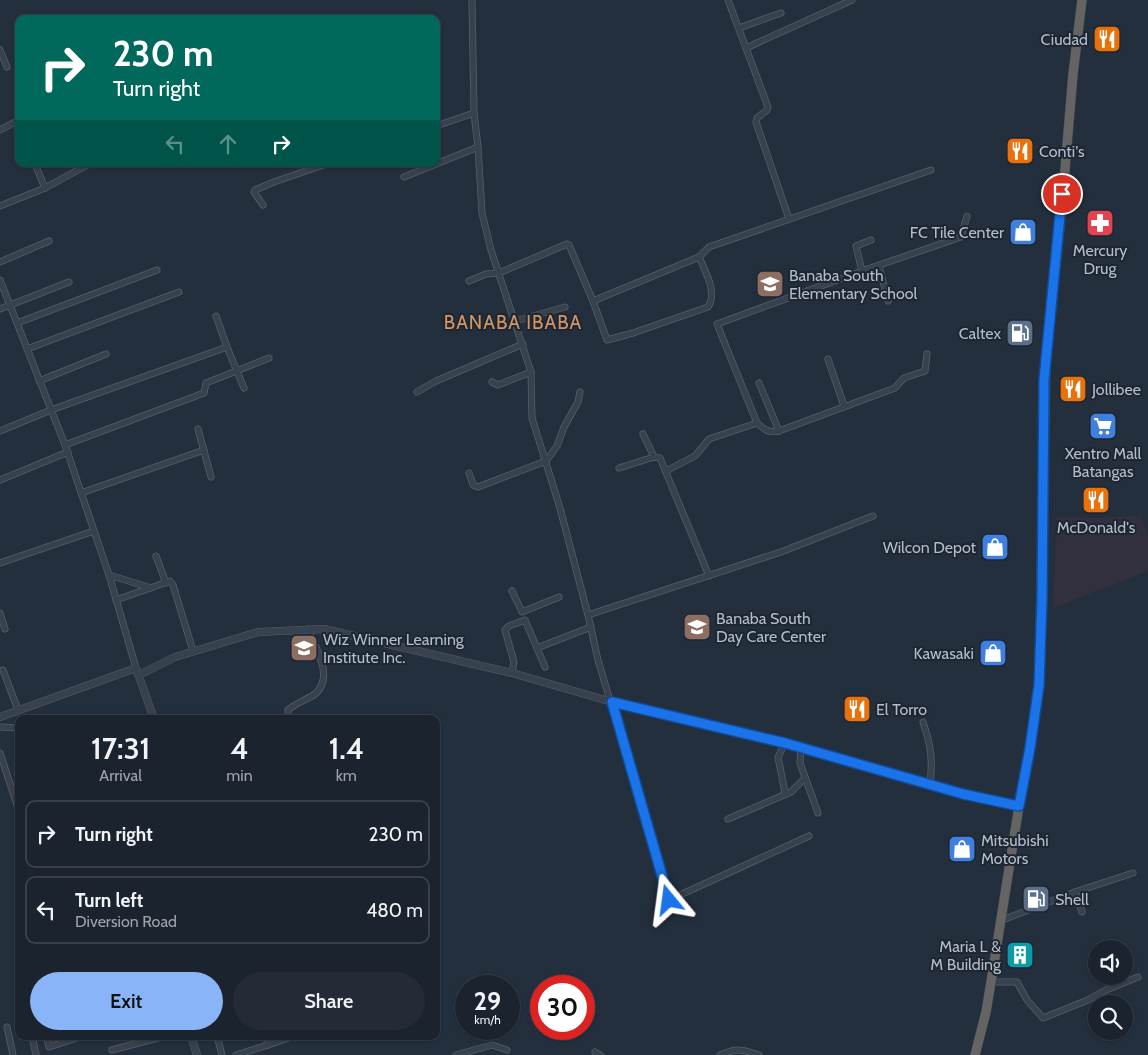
<!DOCTYPE html>
<style>
body{margin:0;font-family:Cabin,sans-serif;background:#242b36;color:#f1f3f6;height:100vh;display:flex;flex-direction:column;font-size:19px;white-space:nowrap}
*{box-sizing:border-box;margin:0}
p{font-size:16px;color:#a0a4aa}
.icon{flex:none;width:28px;height:28px;fill:none;stroke:currentColor;stroke-width:2;stroke-linecap:round;stroke-linejoin:round}
.map{position:relative;flex:1;overflow:hidden}
.drawer{position:absolute;left:15px;top:715px;width:425px;height:325px;display:flex;flex-direction:column;background:#1b232e;border-radius:10px;box-shadow:0 1px 4px #0004,0 0 0 1px #39404a}
.drawer>*{flex:none}
.guide{position:absolute;left:15px;top:15px;width:425px;height:152px;border-radius:10px;box-shadow:0 1px 4px #0004,0 0 0 1px #39404a;background:#00695c;color:#fff;overflow:hidden}
.controls{position:absolute;left:1088px;top:940px;display:grid;gap:10px}
.controls a{display:grid;place-items:center;width:45px;height:45px;border-radius:50%;background:#1b232e;box-shadow:0 1px 4px #0004,0 0 0 1px #39404a;font-size:25px}
.speed{position:absolute;left:455px;top:975px;display:flex;gap:10px;font-size:25px;font-weight:700;text-align:center}
.speed>*{display:grid;place-content:center;width:65px;height:65px;border-radius:50%;background:#1b232e;box-shadow:0 1px 4px #0004,0 0 0 1px #39404a;line-height:1}
.speed small{font-size:12px;font-weight:400}
.speed .limit{border:8px solid #d22;background:#fff;color:#111}
.pin{position:absolute;display:grid;place-items:center;width:42px;height:42px;color:#fff;margin:-21px;border:2px solid #fff;border-radius:50%;box-shadow:0 1px 5px #0007}
.me{position:absolute;width:55px;margin:-28px;rotate:344deg;stroke-linejoin:round;filter:drop-shadow(0 0 4px #0008)}
.turn{display:flex;align-items:center;gap:18px;height:105px;padding:0 15px;font-size:22px}
.turn .icon{width:65px;height:65px;stroke-width:2.5}
.turn b{display:block;font-size:35px;line-height:42px}
.lanes{display:flex;align-items:center;height:48px;padding:0 15px;background:#0003;justify-content:center;gap:25px;direction:ltr}
.lanes .off{opacity:.35}
.eta{display:flex;justify-content:space-evenly;align-items:center;height:85px;text-align:center}
.eta b{font-size:30px;font-weight:600;line-height:35px}
.primary-button{display:flex;gap:10px;margin-top:auto;padding:10px 15px}
.primary-button a{flex:1;height:58px;border-radius:30px;background:#8ab4f8;color:#111;font-size:20px;font-weight:600;line-height:58px;text-align:center}
.primary-button a+a{background:#242b36;color:#f1f3f6}
ul{padding:0;list-style:none}
li{display:flex;align-items:center;gap:15px;height:68px;margin:0 10px 8px;padding:0 5px;border:2px solid #39404a;border-radius:10px}
li div{flex:1}
li b{display:block;font-size:19px}
li em{font-style:normal}
.map>svg:first-child{display:block}
</style>
<div class="map">
<svg width="1148" height="1055" viewBox="0 0 1148 1055">
<rect width="100%" height="100%" fill="#242f3e"/>
<path fill="#32303f" d="M 1140,515 L 1148,534 L 1148,571 L 1053,608 L 1057,517 L 1099,518 Z"/>
<g fill="none" stroke-linecap="round" stroke-linejoin="round">
<defs>
<g id="minor">
<path d="M 472,0 L 474,113 L 478,147 L 482,213 L 491,250 L 531,372 L 532,418 L 560,508 L 588,615 L 598,660 L 669,900 L 809,836"/>
<path d="M 728,0 L 768,107 L 767,110 L 757,118 L 756,122 L 789,219"/>
<path d="M 739,28 L 781,13"/>
<path d="M 746,48 L 852,0"/>
<path d="M 0,50 L 7,67"/>
<path d="M 436,126 L 474,113"/>
<path d="M 0,130 L 17,121 L 19,124"/>
<path d="M 35,164 L 45,188"/>
<path d="M 404,177 L 478,147"/>
<path d="M 263,205 L 254,192 L 255,190 L 274,182 L 326,164"/>
<path d="M 0,206 L 45,188 L 89,164"/>
<path d="M 0,262 L 49,241"/>
<path d="M 879,266 L 888,301"/>
<path d="M 862,271 L 856,246 L 871,240"/>
<path d="M 0,280 L 65,445 L 109,575 L 136,668"/>
<path d="M 469,281 L 486,274 L 499,273 L 567,244 L 569,245 L 593,301 L 607,340 L 633,333 L 708,307 C 718,293 705,271 699,257"/>
<path d="M 593,301 L 699,257 L 709,247 L 931,170"/>
<path d="M 0,309 L 69,282"/>
<path d="M 515,321 L 565,307"/>
<path d="M 17,323 L 157,270"/>
<path d="M 227,347 L 244,388"/>
<path d="M 27,349 L 179,292"/>
<path d="M 927,354 L 925,371 L 904,378 L 895,388 L 779,431 C 768,433 765,430 757,423 L 717,324 L 862,271 L 961,237 L 967,216"/>
<path d="M 828,359 L 844,406"/>
<path d="M 39,381 L 106,354"/>
<path d="M 492,382 L 498,385 L 531,372"/>
<path d="M 759,383 L 779,431"/>
<path d="M 417,392 L 436,381 L 523,344"/>
<path d="M 198,429 L 211,477"/>
<path d="M 0,431 L 51,410 L 227,347 L 216,316"/>
<path d="M 643,434 L 654,457"/>
<path d="M 65,445 L 204,393 L 206,383 L 269,358"/>
<path d="M 619,468 L 654,457 L 660,458 L 709,576"/>
<path d="M 666,471 L 695,456 L 709,439 L 757,423"/>
<path d="M 469,473 L 473,485 L 478,487 L 546,461 L 557,446 L 564,427 L 578,402 L 580,392"/>
<path d="M 0,480 L 68,452"/>
<path d="M 81,493 L 204,450"/>
<path d="M 156,556 L 166,583"/>
<path d="M 0,563 L 94,531"/>
<path d="M 109,575 L 151,588"/>
<path d="M 512,591 L 522,612 L 559,597"/>
<path d="M 116,600 L 170,581 L 173,585 L 193,651"/>
<path d="M 0,613 L 5,629"/>
<path d="M 588,615 L 781,552 L 873,516"/>
<path d="M 537,648 L 591,627"/>
<path d="M 3,670 L 18,710"/>
<path d="M 512,673 L 514,662 L 505,630 L 509,626 L 525,620 L 545,667"/>
<path d="M 288,719 L 288,710 C 296,703 306,700 315,694 C 335,677 315,647 308,629"/>
<path d="M 923,722 C 931,746 933,759 930,785"/>
<path d="M 0,727 L 19,728"/>
<path d="M 801,747 L 800,763 L 818,813"/>
<path d="M 0,753 L 19,811"/>
<path d="M 785,793 L 778,757 L 785,743"/>
<path d="M 728,819 L 791,792 L 805,778"/>
<path d="M 1075,892 L 1082,912"/>
<path d="M 1000,921 L 1075,892 L 1133,873"/>
<path d="M 991,982 L 1017,982 L 1027,1000 L 1043,1018 L 1088,1000 L 1106,990 L 1138,977"/>
<path d="M 7,1027 L 13,1055"/>
<path d="M 32,1036 L 36,1055"/>
<path d="M 46,1036 L 49,1047 L 83,1036"/>
<path d="M 217,1036 L 222,1055"/>
<path d="M 266,1036 L 268,1045 L 294,1036"/>
<path d="M 112,1050 L 165,1036"/>
<path d="M 595,1052 L 600,1055"/>
<path d="M 236,1055 L 268,1045"/>
<path d="M 456,1055 L 492,1045 L 507,1050"/>
<path d="M 720,1055 C 737,1048 742,1049 759,1055"/>
</g>
<g id="tertiary">
<path d="M 139,675 L 175,657 L 258,632 L 324,629 L 512,673 L 612,702 L 801,747 L 963,795 L 1019,806"/>
<path d="M 0,717 L 136,668 L 154,719"/>
<path d="M 191,1036 L 197,1055"/>
</g>
<path id="trunk" d="M 975,1055 L 986,1012 L 991,982 L 1019,806 L 1030,748 L 1039,685 L 1046,357 L 1062,205 L 1073,74 L 1082,0"/>
</defs>
<use href="#minor" stroke="#565f6c" stroke-width="7"/>
<use href="#tertiary" stroke="#565f6c" stroke-width="8"/>
<use href="#trunk" stroke="#434c59" stroke-width="10"/>
<use href="#minor" stroke="#38414e" stroke-width="5.5"/>
<use href="#tertiary" stroke="#38414e" stroke-width="7"/>
<use href="#trunk" stroke="#656462" stroke-width="9"/>
</g>
<g fill="none" stroke-linecap="round" stroke-linejoin="round">
<defs>
<path id="route" d="M 669,900 L 612,702 L 785,743 L 963,794 L 1019,806 L 1030,748 L 1039,685 L 1042,599 L 1044,380 L 1062,194"/>
</defs>
<use href="#route" stroke="#114b97" stroke-width="12"/>
<use href="#route" stroke="#1a73e8" stroke-width="9"/>
</g>
<defs>
<symbol id="restaurant-square" viewBox="-11 -11 22 22"><rect x="-9" y="-9" width="18" height="18" rx="4" fill="#e8710a" stroke="#1d2633"/><path d="M-5-6h1v4h1v-4h1v4h1v-4h1v5L-1.5 .5V6h-2V.5L-5-1ZM5-6V6H3V1.5H1.5Q1.5-4 5-6Z" fill="#fff"/></symbol>
<symbol id="pharmacy-square" viewBox="-11 -11 22 22"><rect x="-9" y="-9" width="18" height="18" rx="4" fill="#e0444e" stroke="#1d2633"/><path d="M-2-6h4v4h4v4h-4v4h-4v-4h-4v-4h4Z" fill="#fff"/></symbol>
<symbol id="shop-square" viewBox="-11 -11 22 22"><rect x="-9" y="-9" width="18" height="18" rx="4" fill="#3f7fe0" stroke="#1d2633"/><path d="M-5-2.5h2.3a2.7 3.5 0 0 1 5.4 0H5L5.5 6h-11ZM-1.5-2.5h3a1.5 2.3 0 0 0-3 0Z" fill="#fff"/></symbol>
<symbol id="school-square" viewBox="-11 -11 22 22"><rect x="-9" y="-9" width="18" height="18" rx="4" fill="#8d6e63" stroke="#1d2633"/><path d="M0-5L7-2L0 1L-7-2ZM-4 1L0 2.5L4 1V4Q0 6-4 4Z" fill="#fff"/></symbol>
<symbol id="fuel-square" viewBox="-11 -11 22 22"><rect x="-9" y="-9" width="18" height="18" rx="4" fill="#5c6f8a" stroke="#1d2633"/><path d="M-5.5-6h7V0h2V4h1.3V-2.5L3-4.5l.8-.8L6-3V5H2.5V1h-1V6h-7ZM-4.2-4.7v3.2H.2V-4.7Z" fill="#fff"/></symbol>
<symbol id="supermarket-square" viewBox="-11 -11 22 22"><rect x="-9" y="-9" width="18" height="18" rx="4" fill="#3f7fe0" stroke="#1d2633"/><path d="M-6-5.5h2.5l.6 2H6L4.5 2H-2.5L-4.4-4H-6ZM-1.5 3.2a1.3 1.3 0 1 0 .1 0ZM3 3.2a1.3 1.3 0 1 0 .1 0Z" fill="#fff"/></symbol>
<symbol id="building-square" viewBox="-11 -11 22 22"><rect x="-9" y="-9" width="18" height="18" rx="4" fill="#0f9aa8" stroke="#1d2633"/><path d="M-4-6H4V6H1V3H-1V6H-4ZM-2.5-4.3h1.7v1.8h-1.7ZM.8-4.3h1.7v1.8H.8ZM-2.5-1h1.7V.8h-1.7ZM.8-1h1.7V.8H.8Z" fill="#fff"/></symbol>
</defs>
<g fill-rule="evenodd">
<use href="#restaurant-square" x="1091" y="23" width="32" height="32"/>
<use href="#restaurant-square" x="1004" y="135" width="32" height="32"/>
<use href="#pharmacy-square" x="1084" y="207" width="32" height="32"/>
<use href="#shop-square" x="1007" y="216" width="32" height="32"/>
<use href="#school-square" x="754" y="268" width="32" height="32"/>
<use href="#fuel-square" x="1004" y="317" width="32" height="32"/>
<use href="#restaurant-square" x="1057" y="373" width="32" height="32"/>
<use href="#supermarket-square" x="1087" y="410" width="32" height="32"/>
<use href="#restaurant-square" x="1080" y="484" width="32" height="32"/>
<use href="#shop-square" x="979" y="531" width="32" height="32"/>
<use href="#school-square" x="681" y="611" width="32" height="32"/>
<use href="#school-square" x="288" y="632" width="32" height="32"/>
<use href="#shop-square" x="977" y="637" width="32" height="32"/>
<use href="#restaurant-square" x="841" y="693" width="32" height="32"/>
<use href="#shop-square" x="946" y="833" width="32" height="32"/>
<use href="#fuel-square" x="1020" y="883" width="32" height="32"/>
<use href="#building-square" x="1004" y="939" width="32" height="32"/>
</g>
<g text-anchor="middle" dominant-baseline="central" stroke-width="4" stroke-linejoin="round" paint-order="stroke">
<g font-size="16" fill="#b4bcc9" stroke="#1d2633" text-anchor="start">
<text x="1088" y="39" text-anchor="end">Ciudad</text>
<text x="1039" y="151">Conti's</text>
<text x="1004" y="232" text-anchor="end">FC Tile Center</text>
<text x="1100" y="250" text-anchor="middle">Mercury<tspan x="1100" dy="18">Drug</tspan></text>
<text x="789" y="275">Banaba South<tspan x="789" dy="18">Elementary School</tspan></text>
<text x="1001" y="333" text-anchor="end">Caltex</text>
<text x="1092" y="389">Jollibee</text>
<text x="1103" y="453" text-anchor="middle">Xentro Mall<tspan x="1103" dy="18">Batangas</tspan></text>
<text x="1096" y="527" text-anchor="middle">McDonald's</text>
<text x="976" y="547" text-anchor="end">Wilcon Depot</text>
<text x="716" y="618">Banaba South<tspan x="716" dy="18">Day Care Center</tspan></text>
<text x="323" y="639">Wiz Winner Learning<tspan x="323" dy="18">Institute Inc.</tspan></text>
<text x="974" y="653" text-anchor="end">Kawasaki</text>
<text x="876" y="709">El Torro</text>
<text x="981" y="840">Mitsubishi<tspan x="981" dy="18">Motors</tspan></text>
<text x="1055" y="899">Shell</text>
<text x="1001" y="946" text-anchor="end">Maria L &amp;<tspan x="1001" dy="18">M Building</tspan></text>
</g>
<g font-size="19" letter-spacing="1" fill="#d59563" stroke="#1d2633">
<text x="513" y="322">BANABA IBABA</text>
</g>
</g>
</svg>
<div class="controls">
<a><svg class="icon" aria-label="sound" viewBox="0 0 24 24"><path d="M4 9h4l5-4v14l-5-4H4zM17 9q2 3 0 6"/></svg></a>
<a><svg class="icon" aria-label="search" viewBox="0 0 24 24"><circle cx="10" cy="10" r="6"/><path d="M15 15l6 6"/></svg></a>
</div>
<div class="speed"><div>29<small>km/h</small></div><div class="limit">30</div></div>
<div class="pin" style="left:1062px;top:194px;background:#d93025"><svg class="icon" aria-label="arrive" viewBox="0 0 24 24"><path d="M6 21V4h12l-3 4 3 4H6"/></svg></div>
<svg class="me" style="left:669px;top:900px" viewBox="-20 -20 40 40"><path d="M0-17L14 15 0 8-14 15z" fill="#1a73e8" stroke="#fff" stroke-width="4"/></svg>
<div class="guide">
<div class="turn"><svg class="icon" aria-label="right" viewBox="0 0 24 24"><path d="M7 20v-9h11M14 6l5 5-5 5"/></svg><div><b>230 m</b>Turn right</div></div>
<div class="lanes"><svg class="icon off" aria-label="left" viewBox="0 0 24 24"><path d="M17 20v-9H6M10 6l-5 5 5 5"/></svg><svg class="icon off" aria-label="ahead" viewBox="0 0 24 24"><path d="M12 20V5M6 11l6-6 6 6"/></svg><svg class="icon" aria-label="right" viewBox="0 0 24 24"><path d="M7 20v-9h11M14 6l5 5-5 5"/></svg></div>
</div>
<section class="drawer">
<div class="eta">
<div><b>17:31</b><p>Arrival</p></div>
<div><b>4</b><p>min</p></div>
<div><b>1.4</b><p>km</p></div>
</div>
<ul>
<li><svg class="icon" aria-label="right" viewBox="0 0 24 24"><path d="M7 20v-9h11M14 6l5 5-5 5"/></svg><div><b>Turn right</b></div><em>230 m</em></li>
<li><svg class="icon" aria-label="left" viewBox="0 0 24 24"><path d="M17 20v-9H6M10 6l-5 5 5 5"/></svg><div><b>Turn left</b><p>Diversion Road</p></div><em>480 m</em></li>
</ul>
<div class="primary-button"><a>Exit</a><a>Share</a></div>
</section>
</div>
